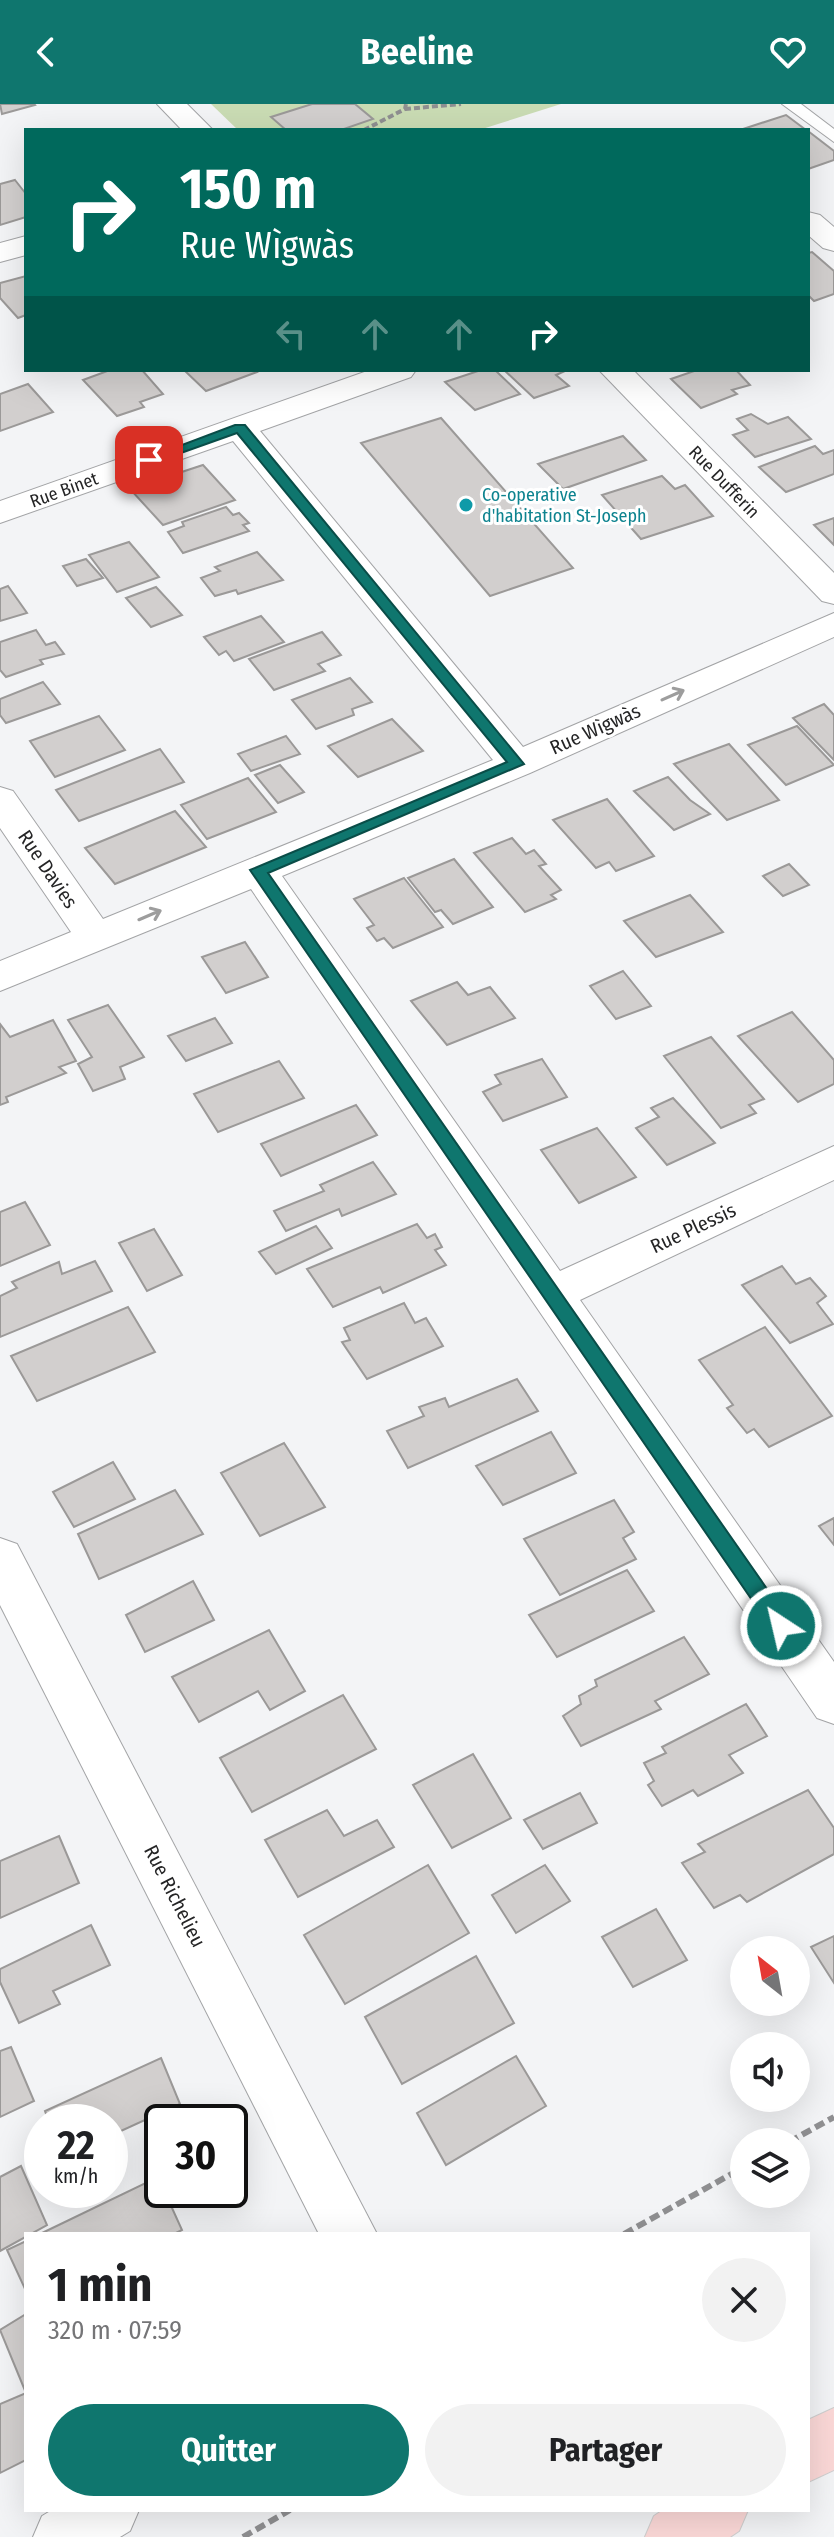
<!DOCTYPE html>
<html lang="fr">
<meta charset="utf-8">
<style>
body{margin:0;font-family:"Fira Sans Condensed",sans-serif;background:#f2f2f2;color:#202124;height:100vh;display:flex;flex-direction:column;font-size:30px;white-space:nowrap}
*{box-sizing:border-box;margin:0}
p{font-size:26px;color:#757577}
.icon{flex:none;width:44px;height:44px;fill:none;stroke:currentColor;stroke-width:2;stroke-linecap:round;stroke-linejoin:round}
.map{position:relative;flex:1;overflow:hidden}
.panel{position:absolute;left:24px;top:2128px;width:786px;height:280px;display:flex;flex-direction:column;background:#fff;border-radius:0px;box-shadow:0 8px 32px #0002}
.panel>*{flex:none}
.hud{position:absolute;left:24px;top:24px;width:786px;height:244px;border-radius:0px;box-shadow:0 8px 32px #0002;background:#00695c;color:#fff;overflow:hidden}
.needle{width:52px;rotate:329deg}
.buttons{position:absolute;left:730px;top:1832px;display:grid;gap:16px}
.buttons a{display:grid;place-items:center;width:80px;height:80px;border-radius:50%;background:#fff;box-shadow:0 8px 32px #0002;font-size:40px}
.speed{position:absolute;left:24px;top:2000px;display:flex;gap:16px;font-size:40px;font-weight:700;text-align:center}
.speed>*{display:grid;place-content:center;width:104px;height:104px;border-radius:50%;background:#fff;box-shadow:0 8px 32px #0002;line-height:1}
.speed small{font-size:20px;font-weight:400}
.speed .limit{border:4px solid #111;border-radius:12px;background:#fff;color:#111}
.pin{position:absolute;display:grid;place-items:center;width:68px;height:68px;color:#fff;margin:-34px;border-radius:16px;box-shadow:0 4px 12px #0006}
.me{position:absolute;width:88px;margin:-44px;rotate:325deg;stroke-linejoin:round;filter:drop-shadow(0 0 6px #0008)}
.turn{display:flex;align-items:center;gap:28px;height:168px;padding:0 24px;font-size:36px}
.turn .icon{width:104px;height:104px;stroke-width:2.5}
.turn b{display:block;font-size:56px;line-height:68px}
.lanes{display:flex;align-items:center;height:76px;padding:0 24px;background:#0003;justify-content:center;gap:40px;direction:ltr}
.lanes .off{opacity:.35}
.round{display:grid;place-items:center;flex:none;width:84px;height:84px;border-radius:42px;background:#f2f2f2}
.headline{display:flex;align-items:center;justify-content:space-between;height:136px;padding:0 24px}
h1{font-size:48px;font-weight:700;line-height:60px}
.cta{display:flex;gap:16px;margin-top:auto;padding:16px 24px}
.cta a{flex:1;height:92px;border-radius:48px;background:#0f766e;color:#fff;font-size:32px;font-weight:700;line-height:92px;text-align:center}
.cta a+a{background:#f2f2f2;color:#202124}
header{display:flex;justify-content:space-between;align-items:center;height:104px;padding:0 24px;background:#0f766e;color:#fff;font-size:36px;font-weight:700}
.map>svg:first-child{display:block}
</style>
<header><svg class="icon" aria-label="back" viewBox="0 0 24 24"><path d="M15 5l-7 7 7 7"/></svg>Beeline<svg class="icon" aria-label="heart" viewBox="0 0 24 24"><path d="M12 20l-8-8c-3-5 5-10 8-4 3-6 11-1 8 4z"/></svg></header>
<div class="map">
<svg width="834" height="2433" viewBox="0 0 834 2433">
<rect width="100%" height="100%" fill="#f3f4f6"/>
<path fill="#cadcb4" d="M 211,0 L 561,0 L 479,26 L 238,26 Z"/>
<g fill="#d2cfce" stroke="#9b9998" stroke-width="2">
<path d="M 0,0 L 34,0 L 35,1 L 2,10 Z"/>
<path d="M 312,0 L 355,0 L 373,15 L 341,26 L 286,26 L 271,13 Z"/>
<path d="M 786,11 L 806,26 L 740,26 Z"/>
<path d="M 808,27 L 834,47 L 834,56 L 808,65 Z"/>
<path d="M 15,76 L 26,90 L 26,113 L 0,121 L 0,80 Z"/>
<path d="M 812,148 L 834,167 L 834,190 L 814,197 L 808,191 L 808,149 Z"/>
<path d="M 26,172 L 26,211 L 18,214 L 0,194 L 0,179 Z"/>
<path d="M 110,266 L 142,266 L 163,290 L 140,298 L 144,303 L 117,312 L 83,276 Z"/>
<path d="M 184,266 L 255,266 L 257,268 L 206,287 Z"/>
<path d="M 481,266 L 495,266 L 520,290 L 475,306 L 445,278 Z"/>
<path d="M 504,266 L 567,266 L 556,271 L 569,282 L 534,294 Z"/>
<path d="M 697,266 L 736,266 L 750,281 L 732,286 L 737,290 L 701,304 L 671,275 Z"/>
<path d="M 28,280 L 53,308 L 0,327 L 0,290 Z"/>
<path d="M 751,310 L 768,320 L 788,313 L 811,335 L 755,353 L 733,331 L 748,326 L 737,315 Z"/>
<path d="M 441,314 L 573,464 L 490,492 L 361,339 Z"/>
<path d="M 623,332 L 646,356 L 563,385 L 538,360 Z"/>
<path d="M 815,342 L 823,350 L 834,346 L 834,370 L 786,388 L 759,363 Z"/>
<path d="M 203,361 L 235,396 L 163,421 L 130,385 Z"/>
<path d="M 662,372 L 675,385 L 685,381 L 713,412 L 641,435 L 602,391 Z"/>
<path d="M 226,403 L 233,411 L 239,409 L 249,419 L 243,421 L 249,427 L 183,449 L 168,428 L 184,422 L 182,418 Z"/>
<path d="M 834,414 L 834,441 L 814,421 Z"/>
<path d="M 129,438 L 159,473 L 117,488 L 89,451 Z"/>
<path d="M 257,448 L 283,476 L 238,490 L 236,486 L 215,492 L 201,474 L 220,467 L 215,463 Z"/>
<path d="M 86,455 L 103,474 L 77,482 L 63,462 Z"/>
<path d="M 8,482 L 27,509 L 0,517 L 0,485 Z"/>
<path d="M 156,483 L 182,511 L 151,523 L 126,494 Z"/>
<path d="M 261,512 L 284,538 L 234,557 L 226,547 L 219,551 L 204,533 Z"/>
<path d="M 36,526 L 46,541 L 55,538 L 64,550 L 40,556 L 43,560 L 6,573 L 0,566 L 0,538 Z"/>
<path d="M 322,528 L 341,551 L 318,560 L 325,567 L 274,586 L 249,555 Z"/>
<path d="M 350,574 L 372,598 L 352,605 L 354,611 L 316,625 L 292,596 Z"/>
<path d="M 43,578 L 60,600 L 6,619 L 0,611 L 0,595 Z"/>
<path d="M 824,600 L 834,611 L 834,656 L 793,614 Z"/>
<path d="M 99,612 L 125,646 L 55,673 L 30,637 Z"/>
<path d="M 392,615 L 423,647 L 358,673 L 328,642 Z"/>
<path d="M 797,622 L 834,661 L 786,681 L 748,641 Z"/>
<path d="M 286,632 L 300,650 L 251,667 L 238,650 Z"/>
<path d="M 729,640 L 779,696 L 727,716 L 674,660 Z"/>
<path d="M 160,645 L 184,678 L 79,717 L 56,686 Z"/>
<path d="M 280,661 L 304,688 L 278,699 L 255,671 Z"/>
<path d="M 668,673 L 690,696 L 710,710 L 674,726 L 634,687 Z"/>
<path d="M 248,674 L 276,708 L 207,735 L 181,701 Z"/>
<path d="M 607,695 L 654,752 L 616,767 L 609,758 L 596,764 L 553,716 Z"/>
<path d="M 175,707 L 206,743 L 115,780 L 85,744 Z"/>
<path d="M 512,734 L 526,750 L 534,746 L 546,760 L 539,762 L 561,786 L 551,791 L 556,795 L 525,808 L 474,749 Z"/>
<path d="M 454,755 L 493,803 L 453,820 L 441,806 L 435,808 L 408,774 Z"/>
<path d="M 789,760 L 809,781 L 783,792 L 763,772 Z"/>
<path d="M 404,774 L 443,823 L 393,844 L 384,834 L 377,837 L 367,824 L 374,821 L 354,795 Z"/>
<path d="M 690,791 L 723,828 L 656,853 L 624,817 Z"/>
<path d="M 245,838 L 268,873 L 226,889 L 202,853 Z"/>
<path d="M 623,867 L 651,902 L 616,915 L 590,882 Z"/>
<path d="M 457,878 L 468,891 L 490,883 L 515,914 L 447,941 L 411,897 Z"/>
<path d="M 108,901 L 144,953 L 120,963 L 125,975 L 93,987 L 78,960 L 92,953 L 68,916 Z"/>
<path d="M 792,908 L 834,956 L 834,980 L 798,998 L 738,932 Z"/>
<path d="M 215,914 L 232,939 L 186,957 L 168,932 Z"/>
<path d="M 53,916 L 76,957 L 59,963 L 66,969 L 6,993 L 8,998 L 0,1001 L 0,920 L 10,933 Z"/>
<path d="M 711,933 L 764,995 L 749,1001 L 756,1009 L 721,1024 L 664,952 Z"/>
<path d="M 542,955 L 567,993 L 503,1017 L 483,988 L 501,980 L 495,971 Z"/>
<path d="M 279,957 L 304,994 L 218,1028 L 194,990 Z"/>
<path d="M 673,994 L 715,1039 L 667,1061 L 636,1024 L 659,1013 L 651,1004 Z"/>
<path d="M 356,1001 L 377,1031 L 281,1072 L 261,1040 Z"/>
<path d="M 597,1024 L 636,1073 L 579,1099 L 541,1046 Z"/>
<path d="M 373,1058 L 396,1090 L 342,1112 L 339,1105 L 286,1127 L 274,1107 L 324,1087 L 320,1081 Z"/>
<path d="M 25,1098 L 50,1141 L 0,1162 L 0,1108 Z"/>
<path d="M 417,1120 L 427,1134 L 435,1130 L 442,1143 L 435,1146 L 446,1161 L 383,1189 L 380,1183 L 333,1203 L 307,1165 Z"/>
<path d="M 316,1122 L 332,1144 L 276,1170 L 259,1148 Z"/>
<path d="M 154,1125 L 182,1171 L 147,1187 L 119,1139 Z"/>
<path d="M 95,1157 L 112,1187 L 0,1233 L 0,1192 L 17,1184 L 12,1178 L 59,1158 L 62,1170 Z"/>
<path d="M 782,1162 L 796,1180 L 810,1174 L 826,1192 L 817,1199 L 833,1220 L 790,1239 L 742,1181 Z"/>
<path d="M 404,1199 L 415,1219 L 426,1214 L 443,1242 L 367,1275 L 342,1238 L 350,1236 L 344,1224 Z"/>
<path d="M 128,1203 L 155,1248 L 37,1297 L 11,1252 Z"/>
<path d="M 765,1223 L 832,1312 L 769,1343 L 754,1325 L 747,1329 L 727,1304 L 733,1301 L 699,1256 Z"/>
<path d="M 517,1275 L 538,1307 L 408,1364 L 387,1327 L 424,1312 L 419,1303 L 445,1294 L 449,1303 Z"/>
<path d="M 551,1328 L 576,1369 L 503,1401 L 476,1362 Z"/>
<path d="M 284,1339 L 325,1403 L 260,1432 L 221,1369 Z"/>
<path d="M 113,1358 L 135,1395 L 74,1423 L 53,1388 Z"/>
<path d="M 175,1386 L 203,1430 L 99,1475 L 78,1430 Z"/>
<path d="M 614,1396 L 634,1428 L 623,1434 L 636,1455 L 560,1491 L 524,1435 Z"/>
<path d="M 834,1414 L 834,1441 L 819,1422 Z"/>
<path d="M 627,1466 L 654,1507 L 557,1553 L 529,1511 Z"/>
<path d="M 193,1477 L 214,1516 L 145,1548 L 126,1511 Z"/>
<path d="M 269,1526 L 305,1587 L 270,1606 L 258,1587 L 199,1618 L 172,1573 Z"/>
<path d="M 684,1533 L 709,1570 L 655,1597 L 661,1605 L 581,1642 L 563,1612 L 581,1600 L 579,1592 L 597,1582 L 595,1576 Z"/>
<path d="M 343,1591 L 376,1645 L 252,1708 L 220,1654 Z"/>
<path d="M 746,1600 L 767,1632 L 729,1651 L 743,1669 L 698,1692 L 693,1686 L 662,1702 L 648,1681 L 654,1677 L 644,1659 L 666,1649 L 662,1643 Z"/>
<path d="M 473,1650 L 511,1714 L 452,1744 L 413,1681 Z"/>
<path d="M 808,1686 L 834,1724 L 834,1750 L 747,1798 L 740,1791 L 714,1804 L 682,1759 L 705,1748 L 698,1740 Z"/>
<path d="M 580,1689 L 597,1719 L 543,1745 L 524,1716 Z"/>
<path d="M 327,1706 L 344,1732 L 377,1716 L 394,1743 L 298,1793 L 265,1736 Z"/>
<path d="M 59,1732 L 79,1779 L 0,1814 L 0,1757 Z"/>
<path d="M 428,1761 L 469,1829 L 345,1900 L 304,1831 Z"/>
<path d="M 545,1761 L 570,1797 L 516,1829 L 492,1791 Z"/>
<path d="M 656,1805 L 687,1856 L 633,1883 L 602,1833 Z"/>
<path d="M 91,1821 L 110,1861 L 53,1887 L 60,1900 L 19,1919 L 0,1878 L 0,1865 Z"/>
<path d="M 834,1832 L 834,1879 L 811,1843 Z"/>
<path d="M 476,1852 L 514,1919 L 402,1980 L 365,1913 Z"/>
<path d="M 11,1943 L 34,1997 L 0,2013 L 0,1947 Z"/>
<path d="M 516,1952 L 546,2002 L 446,2061 L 417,2009 Z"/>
<path d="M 161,1954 L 180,2000 L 112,2031 L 115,2038 L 110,2040 L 110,2018 L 49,2018 L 45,2007 Z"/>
<path d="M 21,2062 L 47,2121 L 0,2147 L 0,2073 Z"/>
<path d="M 158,2073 L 182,2126 L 174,2130 L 40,2130 Z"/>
<path d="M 26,2137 L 26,2187 L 7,2146 Z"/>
<path d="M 26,2210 L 26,2289 L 0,2226 Z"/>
<path d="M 26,2289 L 26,2356 L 0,2369 L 0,2300 Z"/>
</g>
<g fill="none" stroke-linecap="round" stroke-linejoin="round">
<defs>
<path id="service" d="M 782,0 L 801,0 L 834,25 L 834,38 Z"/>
<g id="minor">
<path d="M 157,0 L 187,0 L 213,26 L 182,26 Z"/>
<path d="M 808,108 L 820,111 L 834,123 L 834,147 L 823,144 L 808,131 Z"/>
<path d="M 26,132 L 26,151 L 0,158 L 0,139 Z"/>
<path d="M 370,266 L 416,266 L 411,273 L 260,327 L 523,643 L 834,509 L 834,533 L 530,669 L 282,772 L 560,1167 L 834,1042 L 834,1076 L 580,1196 L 834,1558 L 834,1620 L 817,1614 L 251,785 L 0,887 L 0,857 L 71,828 L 0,724 L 0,683 L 13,687 L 103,815 L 493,656 L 233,337 L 0,419 L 0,397 Z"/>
<path d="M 599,266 L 633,266 L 834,469 L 834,500 L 822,497 Z"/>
<path d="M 0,1434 L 17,1440 L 377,2130 L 319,2130 L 0,1501 Z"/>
<path d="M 52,2406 L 139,2406 L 130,2427 L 120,2433 L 33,2433 L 42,2412 Z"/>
</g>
<g id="primary">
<path d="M 834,2304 L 834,2366 L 808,2378 L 808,2316 Z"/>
<path d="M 663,2406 L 748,2406 L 739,2427 L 730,2433 L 645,2433 L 654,2412 Z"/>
</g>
</defs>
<use href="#service" stroke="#a3a4a6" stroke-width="2"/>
<use href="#minor" stroke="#a3a4a6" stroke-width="2"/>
<use href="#primary" stroke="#cfcfcf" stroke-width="2"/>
<g stroke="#8f8f91" stroke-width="4" stroke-dasharray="6 3" stroke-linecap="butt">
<path d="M 405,5 L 461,0"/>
<path d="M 364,26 L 405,5 L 406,0"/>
</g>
<g stroke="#8f8f91" stroke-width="6" stroke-dasharray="10 5" stroke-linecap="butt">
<path d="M 789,2038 L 834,2013"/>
<path d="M 624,2130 L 744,2063"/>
<path d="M 243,2433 L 290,2406"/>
</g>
<use href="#service" fill="#fff" fill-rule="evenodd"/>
<use href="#minor" fill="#fff" fill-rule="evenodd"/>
<use href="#primary" fill="#fbd8d7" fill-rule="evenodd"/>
</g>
<defs><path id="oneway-shaft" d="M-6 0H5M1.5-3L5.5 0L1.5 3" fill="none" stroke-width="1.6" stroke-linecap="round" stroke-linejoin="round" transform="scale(2)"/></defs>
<g stroke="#9d9d9d">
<use href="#oneway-shaft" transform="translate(673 591) rotate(-24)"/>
<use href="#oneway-shaft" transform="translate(150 811) rotate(-23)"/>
</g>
<path fill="#0f766e" stroke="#0a4d48" stroke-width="2" d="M 235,321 L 245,321 L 524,660 L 268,769 L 788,1515 L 791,1522 L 788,1528 L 774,1528 L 250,766 L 507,658 L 237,329 L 153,359 L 142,356 Z"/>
<circle fill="#0f9aa8" stroke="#fff" stroke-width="3" cx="466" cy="401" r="8"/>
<g text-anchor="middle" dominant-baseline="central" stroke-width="6" stroke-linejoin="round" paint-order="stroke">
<g font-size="18" fill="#252526" stroke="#fff">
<text transform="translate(724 378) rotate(46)">Rue Dufferin</text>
<text transform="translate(64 386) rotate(-20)">Rue Binet</text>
</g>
<g font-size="18" fill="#0d838f" stroke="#fff" text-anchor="start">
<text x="482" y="391">Co-operative<tspan x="482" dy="21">d'habitation St-Joseph</tspan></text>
</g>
<g font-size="20" fill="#252526" stroke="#fff">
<text transform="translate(595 625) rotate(-24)">Rue Wìgwàs</text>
<text transform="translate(48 765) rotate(56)">Rue Davies</text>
<text transform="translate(693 1124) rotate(-25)">Rue Plessis</text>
<text transform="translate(175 1792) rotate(63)">Rue Richelieu</text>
</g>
</g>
</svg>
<div class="buttons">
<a><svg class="needle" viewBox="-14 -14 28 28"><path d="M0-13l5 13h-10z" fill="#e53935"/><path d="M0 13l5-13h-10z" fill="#757577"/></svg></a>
<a><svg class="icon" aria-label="sound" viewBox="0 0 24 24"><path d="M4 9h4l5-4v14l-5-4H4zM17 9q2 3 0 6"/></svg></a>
<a><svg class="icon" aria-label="layers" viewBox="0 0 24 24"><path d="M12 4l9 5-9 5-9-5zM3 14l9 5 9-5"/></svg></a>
</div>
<div class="speed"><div>22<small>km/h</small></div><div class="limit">30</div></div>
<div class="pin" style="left:149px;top:356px;background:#d93025"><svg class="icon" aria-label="arrive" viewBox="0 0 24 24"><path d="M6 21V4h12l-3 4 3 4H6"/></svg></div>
<svg class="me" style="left:781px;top:1522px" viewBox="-20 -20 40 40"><circle r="17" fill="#0f766e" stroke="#fff" stroke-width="3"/><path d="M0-11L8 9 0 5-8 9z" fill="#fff"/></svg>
<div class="hud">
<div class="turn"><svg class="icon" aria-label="right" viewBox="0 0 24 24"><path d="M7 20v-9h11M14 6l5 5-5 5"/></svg><div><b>150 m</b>Rue Wìgwàs</div></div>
<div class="lanes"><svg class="icon off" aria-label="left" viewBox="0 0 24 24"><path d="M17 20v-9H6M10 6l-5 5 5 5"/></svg><svg class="icon off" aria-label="ahead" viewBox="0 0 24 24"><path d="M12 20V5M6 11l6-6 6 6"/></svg><svg class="icon off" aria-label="ahead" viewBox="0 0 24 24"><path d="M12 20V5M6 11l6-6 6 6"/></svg><svg class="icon" aria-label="right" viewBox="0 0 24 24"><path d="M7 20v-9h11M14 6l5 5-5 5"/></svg></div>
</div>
<section class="panel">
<div class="headline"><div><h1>1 min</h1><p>320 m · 07:59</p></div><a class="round"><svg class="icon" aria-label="close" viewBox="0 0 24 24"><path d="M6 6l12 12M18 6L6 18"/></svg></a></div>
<div class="cta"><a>Quitter</a><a>Partager</a></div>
</section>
</div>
